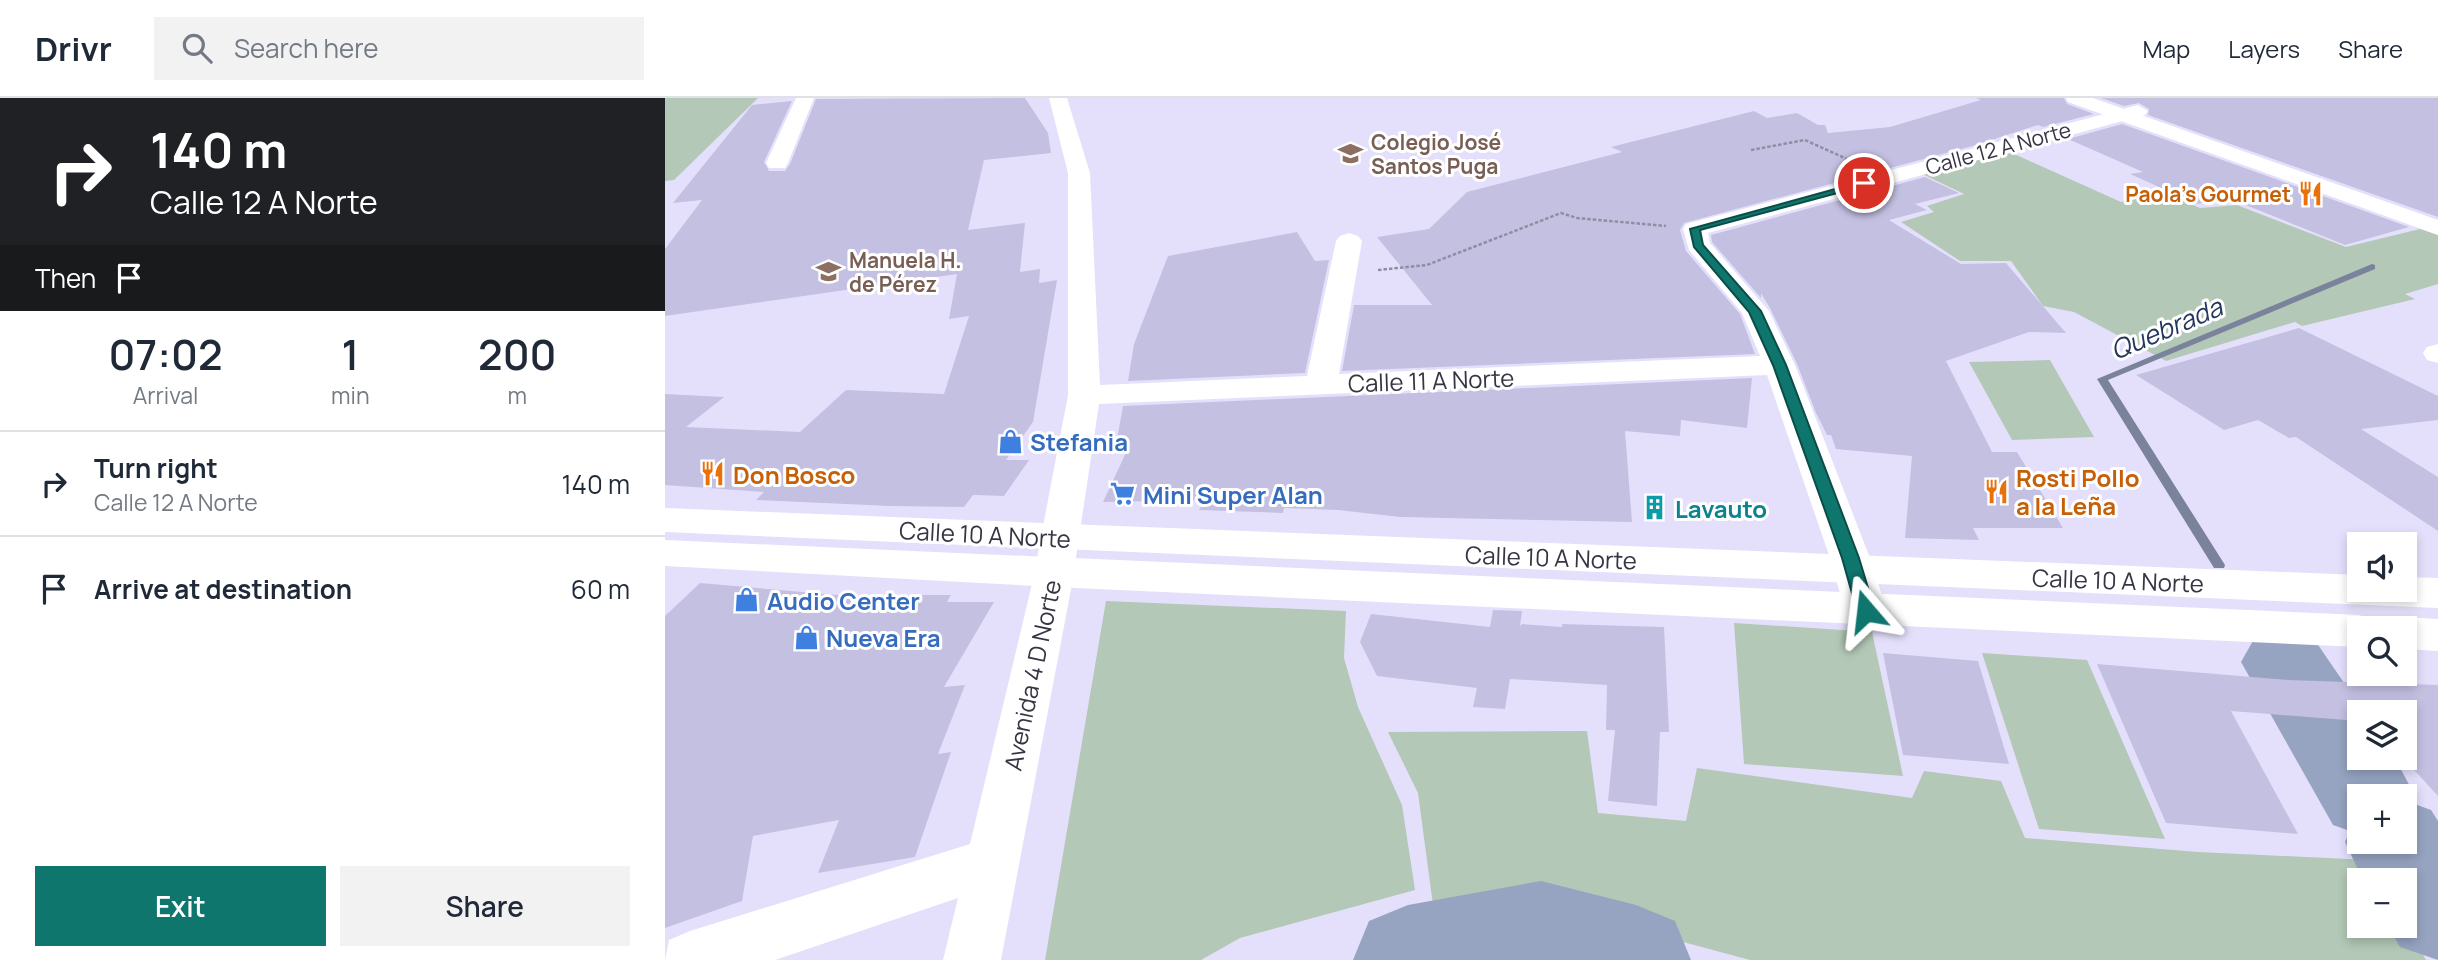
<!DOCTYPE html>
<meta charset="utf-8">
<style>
body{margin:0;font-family:Manrope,sans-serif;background:#f2f2f3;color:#1f2937;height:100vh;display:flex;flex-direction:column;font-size:26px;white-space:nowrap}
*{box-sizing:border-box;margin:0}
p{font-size:23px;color:#747a83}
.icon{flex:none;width:38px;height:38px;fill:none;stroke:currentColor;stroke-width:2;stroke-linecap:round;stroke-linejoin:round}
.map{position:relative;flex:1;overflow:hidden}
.sheet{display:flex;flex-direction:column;background:#fff;width:665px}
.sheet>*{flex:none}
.guide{background:#202124;color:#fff;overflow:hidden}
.buttons{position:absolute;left:1682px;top:434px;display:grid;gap:14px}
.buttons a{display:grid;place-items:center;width:70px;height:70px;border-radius:0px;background:#fff;box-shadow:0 4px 10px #0003;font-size:35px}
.pin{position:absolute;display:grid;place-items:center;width:60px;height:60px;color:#fff;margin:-30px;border:4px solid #fff;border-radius:50%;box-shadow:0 2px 7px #0007}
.me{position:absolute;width:77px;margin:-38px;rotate:343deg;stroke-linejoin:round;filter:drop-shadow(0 0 5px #0008)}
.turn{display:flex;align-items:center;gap:24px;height:147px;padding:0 35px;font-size:32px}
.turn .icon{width:91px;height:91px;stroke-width:2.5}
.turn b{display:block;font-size:49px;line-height:60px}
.then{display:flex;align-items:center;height:66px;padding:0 35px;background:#0003;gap:14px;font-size:26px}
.eta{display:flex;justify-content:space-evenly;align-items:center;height:119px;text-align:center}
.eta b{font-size:42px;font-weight:600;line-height:49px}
.button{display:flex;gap:14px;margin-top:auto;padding:14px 35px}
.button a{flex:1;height:80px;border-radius:0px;background:#0f766e;color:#fff;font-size:28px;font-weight:600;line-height:80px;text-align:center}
.button a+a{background:#f2f2f3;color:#1f2937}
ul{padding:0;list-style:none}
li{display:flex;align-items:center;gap:21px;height:105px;padding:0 35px;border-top:2px solid #e0e1e3}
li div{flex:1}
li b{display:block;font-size:26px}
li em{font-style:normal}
header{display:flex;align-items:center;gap:42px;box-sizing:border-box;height:98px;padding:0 35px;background:#fff;border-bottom:2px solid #e0e1e3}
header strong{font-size:33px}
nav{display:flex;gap:38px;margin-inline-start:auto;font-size:24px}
.search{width:490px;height:63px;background:#f2f2f3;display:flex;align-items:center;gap:18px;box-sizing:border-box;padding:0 24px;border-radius:0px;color:#747a83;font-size:26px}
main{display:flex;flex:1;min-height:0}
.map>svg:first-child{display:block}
</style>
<header>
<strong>Drivr</strong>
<div class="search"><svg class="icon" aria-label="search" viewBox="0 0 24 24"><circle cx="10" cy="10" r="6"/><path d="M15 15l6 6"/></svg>Search here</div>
<nav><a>Map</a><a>Layers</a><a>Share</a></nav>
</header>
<main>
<section class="sheet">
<div class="guide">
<div class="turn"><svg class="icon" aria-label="right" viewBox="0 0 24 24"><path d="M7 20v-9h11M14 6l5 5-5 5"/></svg><div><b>140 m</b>Calle 12 A Norte</div></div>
<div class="then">Then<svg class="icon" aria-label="arrive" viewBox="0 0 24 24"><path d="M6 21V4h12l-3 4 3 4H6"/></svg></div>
</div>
<div class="eta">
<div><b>07:02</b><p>Arrival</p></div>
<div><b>1</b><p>min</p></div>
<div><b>200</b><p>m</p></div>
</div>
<ul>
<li><svg class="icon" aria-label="right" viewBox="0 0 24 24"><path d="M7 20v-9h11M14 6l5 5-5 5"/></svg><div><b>Turn right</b><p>Calle 12 A Norte</p></div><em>140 m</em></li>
<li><svg class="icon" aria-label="arrive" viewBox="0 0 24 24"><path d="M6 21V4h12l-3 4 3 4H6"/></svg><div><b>Arrive at destination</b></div><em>60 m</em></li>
</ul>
<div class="button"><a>Exit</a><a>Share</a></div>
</section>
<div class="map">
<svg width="1773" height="862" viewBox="0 0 1773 862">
<rect width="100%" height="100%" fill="#e4e0fc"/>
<g fill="#b3c8b6">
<path d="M 0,0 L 93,0 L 9,82 L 0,83 Z"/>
<path d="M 1347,55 L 1456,104 L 1499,95 L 1535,110 L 1572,107 L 1681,149 L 1755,131 L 1773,137 L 1773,186 L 1740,196 L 1750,201 L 1637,228 L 1630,224 L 1501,263 L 1409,214 L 1378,208 L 1346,163 L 1295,163 L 1236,124 L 1269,114 L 1262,108 L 1299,96 L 1251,73 Z"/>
<path d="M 1385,262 L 1429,339 L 1347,342 L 1304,264 Z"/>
<path d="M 441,503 L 681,513 L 679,560 L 693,609 L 737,707 L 750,792 L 575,840 L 536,862 L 380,862 Z"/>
<path d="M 1069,525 L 1207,534 L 1238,678 L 1079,666 Z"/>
<path d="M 1317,555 L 1422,562 L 1500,741 L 1374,731 Z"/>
<path d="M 922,633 L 933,715 L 1021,723 L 1032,670 L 1247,700 L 1259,673 L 1336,683 L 1360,740 L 1533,754 L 1704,762 L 1715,782 L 1694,782 L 1694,828 L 1740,828 L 1740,824 L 1761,862 L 1085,862 L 873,805 L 770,822 L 753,695 L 723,634 Z"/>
</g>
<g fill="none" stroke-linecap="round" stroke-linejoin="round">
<g fill="#7a839b" fill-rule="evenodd">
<path d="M 1707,166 L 1710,167 L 1710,171 L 1443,282 L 1560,467 L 1559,470 L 1549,470 L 1432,281 Z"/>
<path d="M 876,827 L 938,856 L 940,862 L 911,862 L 870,842 L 867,836 L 870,830 Z"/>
</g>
<g fill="#96a4c1" fill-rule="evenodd">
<path d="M 1619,532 L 1649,541 L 1699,614 L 1694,614 L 1694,660 L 1730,660 L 1750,698 L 1747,705 L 1766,712 L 1773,723 L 1773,862 L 1735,849 L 1723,828 L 1740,828 L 1740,782 L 1698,782 L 1680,744 L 1685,733 L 1668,727 L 1576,564 L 1589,541 ZM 1694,698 L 1740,698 L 1740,744 L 1694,744 Z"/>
<path d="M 876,783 L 971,807 L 1010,823 L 1026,862 L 688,862 L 704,823 L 743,807 Z"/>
</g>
</g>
<g fill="#c4c0e2">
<path d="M 360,0 L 383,35 L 386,55 L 319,62 L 303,132 L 360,125 L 355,174 L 375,171 L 374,185 L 392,182 L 368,324 L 341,362 L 364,362 L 339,398 L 308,397 L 299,409 L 225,408 L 91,402 L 99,394 L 0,387 L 0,296 L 59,299 L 21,329 L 135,334 L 181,292 L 279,296 L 304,218 L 284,221 L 292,176 L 0,218 L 0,151 L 37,102 L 8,105 L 87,7 L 127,3 L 99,64 L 104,73 L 120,73 L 125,66 L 151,1 Z"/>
<path d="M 1311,0 L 1399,0 L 1402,6 L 1429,16 L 1378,29 L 1373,27 L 1311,47 L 1019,125 L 1015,132 L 1021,153 L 1075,216 L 1090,256 L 677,273 L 689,207 L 767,207 L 712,139 L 764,131 L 802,94 L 957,54 L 946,49 L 1089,13 L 1102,20 L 1132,15 L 1153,27 L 1160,27 L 1163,35 L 1225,29 L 1316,2 Z"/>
<path d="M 1436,0 L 1773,0 L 1773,119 L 1483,17 L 1484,11 L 1474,5 L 1459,8 Z"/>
<path d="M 1457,26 L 1744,129 L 1680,147 L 1563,100 L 1532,106 L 1465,76 L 1478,74 L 1403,41 Z"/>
<path d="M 1260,79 L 1294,95 L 1250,106 L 1262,112 L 1224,122 L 1296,166 L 1341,165 L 1401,235 L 1364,234 L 1281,263 L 1327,354 L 1352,354 L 1398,430 L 1308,430 L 1314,442 L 1240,440 L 1247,358 L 1171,351 L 1166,337 L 1162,337 L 1151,315 L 1132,266 L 1106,212 L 1096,195 L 1096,200 L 1047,144 L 1046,137 Z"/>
<path d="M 632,134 L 650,163 L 664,162 L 640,275 L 463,283 L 469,246 L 503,158 Z"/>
<path d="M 1634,230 L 1773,298 L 1773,322 L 1696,331 L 1773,379 L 1773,433 L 1631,339 L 1624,340 L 1593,322 L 1559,332 L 1471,277 Z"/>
<path d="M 1087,280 L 1082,330 L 1016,322 L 1015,338 L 960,333 L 967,424 L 735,419 L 673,412 L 619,410 L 618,415 L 534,412 L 540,402 L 438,404 L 465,346 L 451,347 L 458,308 Z"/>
<path d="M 35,485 L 231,502 L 235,497 L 286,497 L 282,504 L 329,504 L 279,589 L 300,587 L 273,656 L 286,654 L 250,759 L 153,775 L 174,722 L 88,738 L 77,803 L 0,830 L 0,518 Z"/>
<path d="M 828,512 L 857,513 L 855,528 L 857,526 L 897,529 L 897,526 L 999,529 L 1004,634 L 995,634 L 992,708 L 943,703 L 950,632 L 941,632 L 942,587 L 845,581 L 840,611 L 808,609 L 812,590 L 712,578 L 695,544 L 706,516 L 825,529 Z"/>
<path d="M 1218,555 L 1313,563 L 1344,666 L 1238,657 Z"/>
<path d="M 1432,566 L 1623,582 L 1773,587 L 1773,698 L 1738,660 L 1740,614 L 1694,614 L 1694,623 L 1566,613 L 1633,736 L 1501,725 Z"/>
</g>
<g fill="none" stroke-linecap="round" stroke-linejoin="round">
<g stroke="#908da3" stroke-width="2.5" stroke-dasharray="3.5 2" stroke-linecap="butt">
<path d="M 1086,52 L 1140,42 L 1182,61"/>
<path d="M 713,172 L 762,167 L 896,115 L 912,120 L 1001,128"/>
</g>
<g fill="#fff" fill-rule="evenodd">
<path d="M 131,0 L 149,0 L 123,65 L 120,70 L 104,70 L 101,65 Z"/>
<path d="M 384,0 L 402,0 L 425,75 L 435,287 L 642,278 L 671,143 L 675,138 L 684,135 L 693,138 L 697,143 L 674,276 L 1095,258 L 1077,215 L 1024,152 L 1018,131 L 1021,126 L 1473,7 L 1483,13 L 1480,17 L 1043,135 L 1045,145 L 1104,213 L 1130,267 L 1205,460 L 1222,513 L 1216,524 L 1201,528 L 1186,524 L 1180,513 L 1165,460 L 1102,277 L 434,306 L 407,486 L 336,862 L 278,862 L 293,800 L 110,862 L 0,862 L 4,842 L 25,833 L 305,746 L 367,486 L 403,297 L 403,75 Z"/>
<path d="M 1773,246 L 1773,265 L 1762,262 L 1758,255 L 1762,249 Z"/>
</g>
<g fill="#fff" fill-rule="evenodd">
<path d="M 1401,0 L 1428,0 L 1773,122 L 1773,137 L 1403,4 Z"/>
<path d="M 0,410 L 1694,477 L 1694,492 L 1740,492 L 1740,479 L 1773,480 L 1773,510 L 0,434 Z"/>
<path d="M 0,442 L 1694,517 L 1709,522 L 1714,530 L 1694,530 L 1694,549 L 389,489 L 0,468 Z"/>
<path d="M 1740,519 L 1773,521 L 1773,553 L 1740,551 L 1740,530 L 1721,530 L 1725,524 Z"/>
</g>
</g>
<path fill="#0f766e" stroke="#0a4d48" stroke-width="2" d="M 1199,83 L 1204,85 L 1202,87 L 1035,132 L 1038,147 L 1096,213 L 1121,267 L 1194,460 L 1210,513 L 1207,517 L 1195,517 L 1192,513 L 1177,460 L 1108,267 L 1084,214 L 1029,149 L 1025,131 Z"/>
<defs>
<symbol id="school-bare" viewBox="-9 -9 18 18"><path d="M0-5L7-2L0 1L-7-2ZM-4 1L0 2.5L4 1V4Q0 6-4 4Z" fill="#8d6e63" stroke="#fff" stroke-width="2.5" paint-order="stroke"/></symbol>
<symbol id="restaurant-bare" viewBox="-9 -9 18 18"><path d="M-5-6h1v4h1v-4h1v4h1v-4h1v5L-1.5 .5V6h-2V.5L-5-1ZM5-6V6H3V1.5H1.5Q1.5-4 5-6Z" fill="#e8710a" stroke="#fff" stroke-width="2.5" paint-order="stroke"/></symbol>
<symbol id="shop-bare" viewBox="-9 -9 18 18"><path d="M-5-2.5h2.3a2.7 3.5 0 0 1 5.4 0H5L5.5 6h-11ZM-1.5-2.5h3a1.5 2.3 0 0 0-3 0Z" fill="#3f7fe0" stroke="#fff" stroke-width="2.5" paint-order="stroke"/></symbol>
<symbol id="supermarket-bare" viewBox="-9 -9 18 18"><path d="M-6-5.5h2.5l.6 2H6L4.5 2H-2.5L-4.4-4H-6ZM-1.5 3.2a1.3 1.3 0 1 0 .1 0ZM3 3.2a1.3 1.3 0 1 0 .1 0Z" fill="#3f7fe0" stroke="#fff" stroke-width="2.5" paint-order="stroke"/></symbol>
<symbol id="building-bare" viewBox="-9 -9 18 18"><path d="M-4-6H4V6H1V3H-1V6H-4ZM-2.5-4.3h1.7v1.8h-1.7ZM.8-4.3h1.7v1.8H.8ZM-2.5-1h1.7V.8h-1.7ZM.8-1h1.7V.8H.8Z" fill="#0f9aa8" stroke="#fff" stroke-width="2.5" paint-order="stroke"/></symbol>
</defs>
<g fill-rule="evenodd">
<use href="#school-bare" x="668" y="38" width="35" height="35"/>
<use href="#restaurant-bare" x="1628" y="78" width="35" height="35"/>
<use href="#school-bare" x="146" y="156" width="35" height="35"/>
<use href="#shop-bare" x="328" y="326" width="35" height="35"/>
<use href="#restaurant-bare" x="30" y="358" width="35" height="35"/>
<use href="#restaurant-bare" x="1314" y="376" width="35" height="35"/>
<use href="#supermarket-bare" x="440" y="378" width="35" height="35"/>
<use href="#building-bare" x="972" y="392" width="35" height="35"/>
<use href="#shop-bare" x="64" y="484" width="35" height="35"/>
<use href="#shop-bare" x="124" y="522" width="35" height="35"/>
</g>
<g text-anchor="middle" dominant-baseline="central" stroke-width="6" stroke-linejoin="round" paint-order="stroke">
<g font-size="21" font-weight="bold" fill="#785e54" stroke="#fff" text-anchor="start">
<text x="706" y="44">Colegio José<tspan x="706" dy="24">Santos Puga</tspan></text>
<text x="184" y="162">Manuela H.<tspan x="184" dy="24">de Pérez</tspan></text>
</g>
<g font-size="21" fill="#373543" stroke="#fff">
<text transform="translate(1333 50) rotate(-15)">Calle 12 A Norte</text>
</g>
<g font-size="21" font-weight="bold" fill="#c56008" stroke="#fff" text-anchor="end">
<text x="1626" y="96">Paola's Gourmet</text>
</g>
<g font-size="24" fill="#373543" stroke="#fff">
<text transform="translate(766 282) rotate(-2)">Calle 11 A Norte</text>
<text transform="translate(320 436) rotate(3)">Calle 10 A Norte</text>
<text transform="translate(886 459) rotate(2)">Calle 10 A Norte</text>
<text transform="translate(1453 482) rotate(2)">Calle 10 A Norte</text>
<text transform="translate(367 577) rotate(-78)">Avenida 4 D Norte</text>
</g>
<g font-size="24" font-weight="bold" fill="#366cbe" stroke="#fff" text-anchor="start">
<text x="365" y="343">Stefania</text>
<text x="478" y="396">Mini Super Alan</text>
<text x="102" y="502">Audio Center</text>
<text x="161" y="539">Nueva Era</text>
</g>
<g font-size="24" font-weight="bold" fill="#c56008" stroke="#fff" text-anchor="start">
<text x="68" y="376">Don Bosco</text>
<text x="1351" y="379">Rosti Pollo<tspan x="1351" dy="28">a la Leña</tspan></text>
</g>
<g font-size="24" font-weight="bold" fill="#0d838f" stroke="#fff" text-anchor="start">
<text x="1010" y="410">Lavauto</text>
</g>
<g font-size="26" font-style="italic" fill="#23365e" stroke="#fff">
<text transform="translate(1501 230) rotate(-23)">Quebrada</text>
</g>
</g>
</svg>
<div class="buttons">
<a><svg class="icon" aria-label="sound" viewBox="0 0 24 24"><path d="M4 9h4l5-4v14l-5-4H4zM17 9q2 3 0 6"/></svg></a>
<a><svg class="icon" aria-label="search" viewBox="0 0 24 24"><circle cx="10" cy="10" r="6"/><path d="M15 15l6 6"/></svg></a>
<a><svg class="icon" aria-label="layers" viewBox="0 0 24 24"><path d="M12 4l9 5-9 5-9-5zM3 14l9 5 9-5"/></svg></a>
<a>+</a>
<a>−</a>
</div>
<div class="pin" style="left:1199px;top:85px;background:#d93025"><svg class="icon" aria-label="arrive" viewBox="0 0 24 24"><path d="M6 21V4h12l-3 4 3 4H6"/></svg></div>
<svg class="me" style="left:1201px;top:513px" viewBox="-20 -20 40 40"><path d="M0-17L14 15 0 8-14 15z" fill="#0f766e" stroke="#fff" stroke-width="4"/></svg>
</div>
</main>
